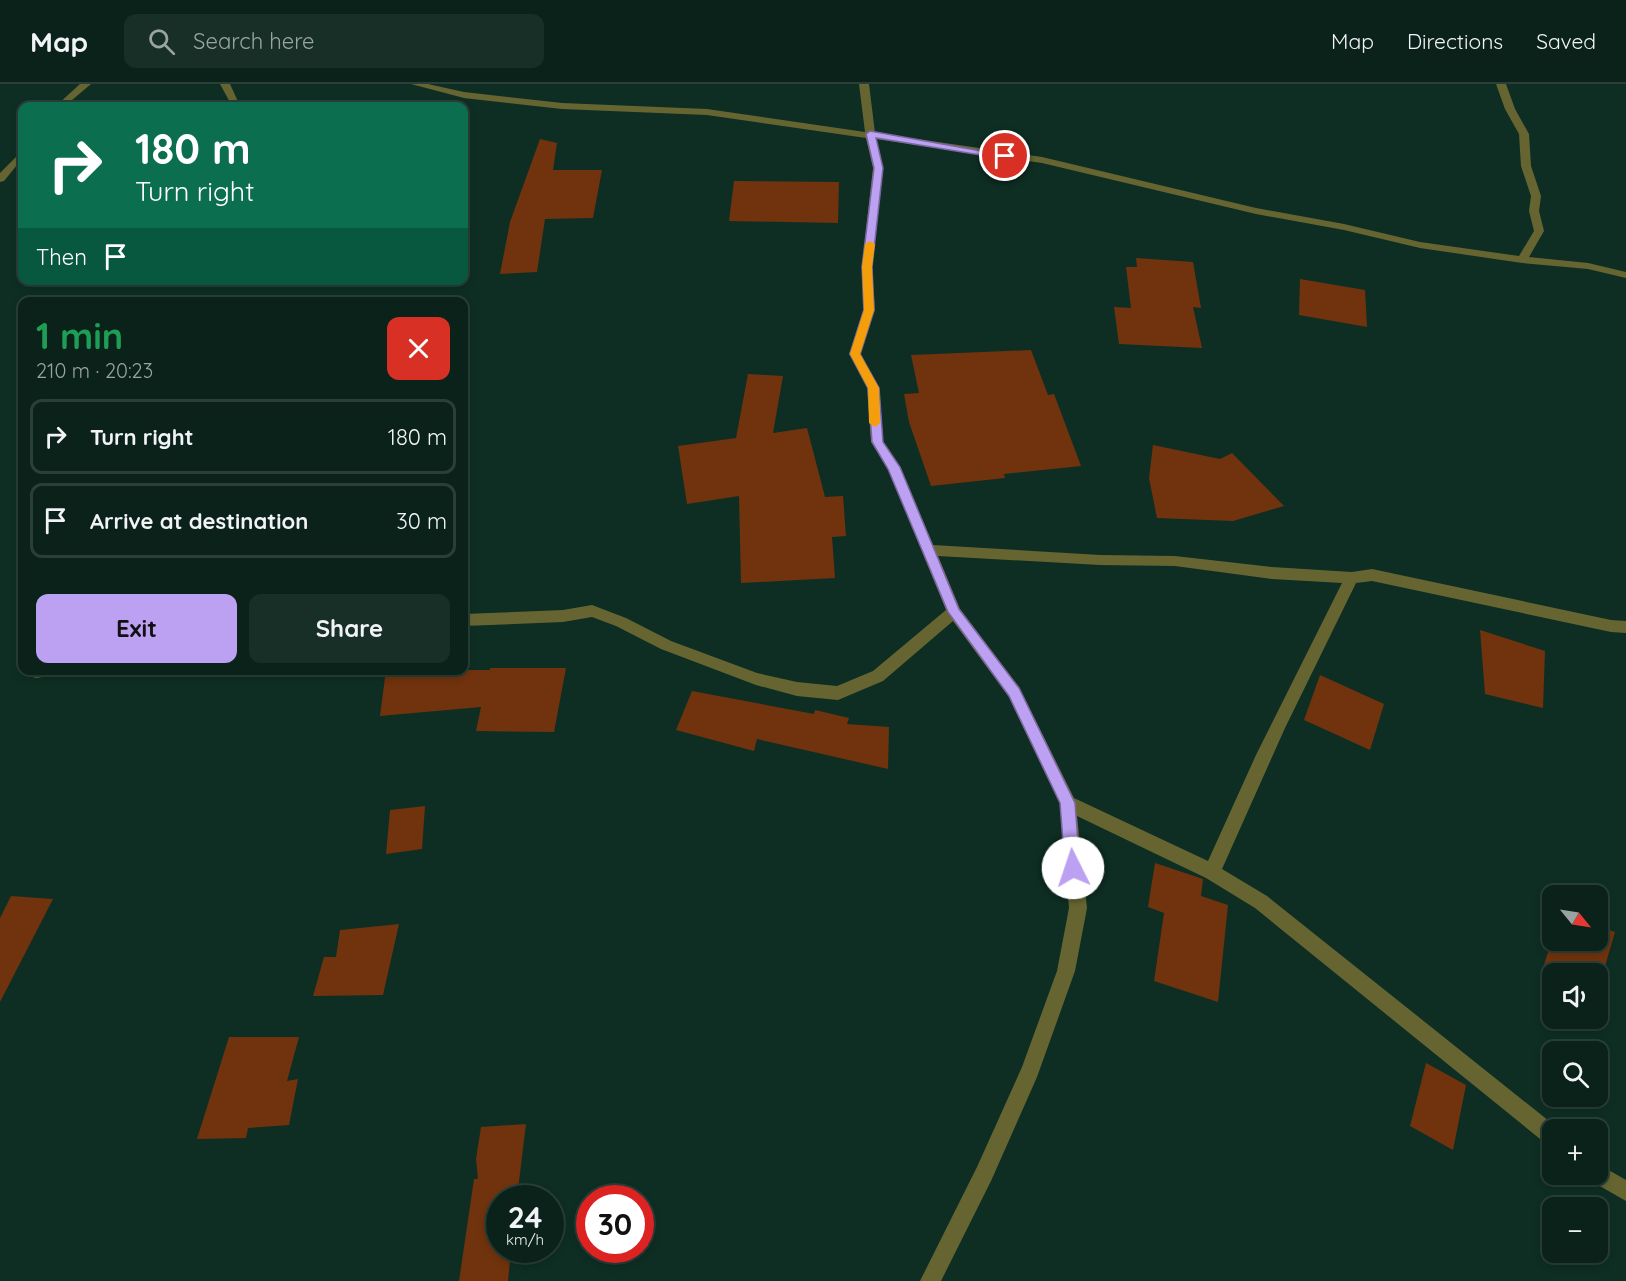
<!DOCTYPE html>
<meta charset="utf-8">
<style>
body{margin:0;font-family:Quicksand,sans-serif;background:#182f27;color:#f1f3f6;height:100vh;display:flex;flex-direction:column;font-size:22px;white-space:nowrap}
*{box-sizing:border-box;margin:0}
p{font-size:20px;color:#99a4a2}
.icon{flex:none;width:33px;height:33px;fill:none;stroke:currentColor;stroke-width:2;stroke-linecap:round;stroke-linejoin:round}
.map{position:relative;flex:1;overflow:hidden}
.panel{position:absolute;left:18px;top:213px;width:450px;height:378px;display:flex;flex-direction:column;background:#0a221a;border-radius:12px;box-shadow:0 3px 9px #0003,0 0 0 2px #2a3f39}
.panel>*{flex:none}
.hud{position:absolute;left:18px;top:18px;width:450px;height:183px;border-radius:12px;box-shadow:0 3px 9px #0003,0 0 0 2px #2a3f39;background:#0b6e4f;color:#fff;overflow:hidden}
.needle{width:39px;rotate:120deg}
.controls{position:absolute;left:1542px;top:801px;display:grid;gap:12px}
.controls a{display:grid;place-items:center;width:66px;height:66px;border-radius:12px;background:#0a221a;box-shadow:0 3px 9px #0003,0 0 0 2px #2a3f39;font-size:30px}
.speed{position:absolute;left:486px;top:1101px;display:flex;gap:12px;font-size:30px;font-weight:700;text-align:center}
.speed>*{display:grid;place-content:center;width:78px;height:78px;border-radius:50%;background:#0a221a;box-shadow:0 3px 9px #0003,0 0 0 2px #2a3f39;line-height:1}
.speed small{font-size:15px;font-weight:400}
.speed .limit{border:9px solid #d22;background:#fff;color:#111}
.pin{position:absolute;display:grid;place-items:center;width:51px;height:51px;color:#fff;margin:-26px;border:3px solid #fff;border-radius:50%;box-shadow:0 2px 6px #0007}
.me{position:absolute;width:66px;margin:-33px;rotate:356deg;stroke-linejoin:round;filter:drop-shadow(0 0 4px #0008)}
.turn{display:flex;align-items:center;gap:21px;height:126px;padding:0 18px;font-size:27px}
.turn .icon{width:78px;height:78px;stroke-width:2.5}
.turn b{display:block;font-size:42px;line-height:51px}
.then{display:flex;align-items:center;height:57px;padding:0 18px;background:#0003;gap:12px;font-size:22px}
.round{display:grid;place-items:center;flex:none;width:63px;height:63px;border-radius:12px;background:#182f27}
.summary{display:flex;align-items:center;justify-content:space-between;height:102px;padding:0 18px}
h1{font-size:36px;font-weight:700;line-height:45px;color:#1e9e55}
.button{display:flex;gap:12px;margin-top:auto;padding:12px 18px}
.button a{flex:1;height:69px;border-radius:12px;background:#bca0f2;color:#111;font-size:24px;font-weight:700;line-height:69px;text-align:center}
.button a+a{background:#182f27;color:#f1f3f6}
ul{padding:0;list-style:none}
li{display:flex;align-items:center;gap:18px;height:75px;margin:0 12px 9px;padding:0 6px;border:3px solid #2a3f39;border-radius:12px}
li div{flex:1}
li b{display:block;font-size:22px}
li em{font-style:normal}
header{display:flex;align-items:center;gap:36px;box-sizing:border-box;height:84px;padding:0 30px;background:#0a221a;border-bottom:2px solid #2a3f39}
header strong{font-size:28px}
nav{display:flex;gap:33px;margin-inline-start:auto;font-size:21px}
.search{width:420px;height:54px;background:#182f27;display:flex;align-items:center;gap:15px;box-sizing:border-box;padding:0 21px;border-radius:12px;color:#99a4a2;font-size:22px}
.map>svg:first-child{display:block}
</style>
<header>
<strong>Map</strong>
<div class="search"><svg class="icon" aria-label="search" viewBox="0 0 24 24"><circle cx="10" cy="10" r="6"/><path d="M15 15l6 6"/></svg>Search here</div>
<nav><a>Map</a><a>Directions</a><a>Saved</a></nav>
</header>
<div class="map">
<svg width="1626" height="1197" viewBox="0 0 1626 1197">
<rect width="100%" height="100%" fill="#0e2e23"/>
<g fill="#70330d">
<path d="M 540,55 L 557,59 L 553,86 L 602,86 L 593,134 L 545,135 L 537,188 L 500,190 L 510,138 Z"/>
<path d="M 734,97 L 839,98 L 838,139 L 729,137 Z"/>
<path d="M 1136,174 L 1193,178 L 1201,224 L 1193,223 L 1202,264 L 1119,260 L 1114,223 L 1131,224 L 1126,183 L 1137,183 Z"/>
<path d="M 1300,195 L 1365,206 L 1367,243 L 1299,231 Z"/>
<path d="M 1031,266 L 1048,311 L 1054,310 L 1081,382 L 1004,390 L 1005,394 L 931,402 L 909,338 L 904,310 L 919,309 L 911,271 Z"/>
<path d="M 748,290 L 783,292 L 773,349 L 807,344 L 825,413 L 843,412 L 846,452 L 832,453 L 835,494 L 741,499 L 739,412 L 687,420 L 678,362 L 736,354 Z"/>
<path d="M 1153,361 L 1220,375 L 1232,369 L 1284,422 L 1233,437 L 1157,434 L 1149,394 Z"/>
<path d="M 1480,546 L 1545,567 L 1543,624 L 1485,610 Z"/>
<path d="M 490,584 L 566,584 L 554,648 L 476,647 L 481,623 L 380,632 L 386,586 L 490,586 Z"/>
<path d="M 1320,591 L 1384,620 L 1370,666 L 1304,636 Z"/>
<path d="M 692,607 L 814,630 L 815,626 L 849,634 L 847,640 L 889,643 L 888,685 L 757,655 L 754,667 L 676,646 Z"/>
<path d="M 425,722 L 422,765 L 386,770 L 390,726 Z"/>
<path d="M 1155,779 L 1203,795 L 1201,812 L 1228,821 L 1218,918 L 1154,897 L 1164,829 L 1148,823 Z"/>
<path d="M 11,812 L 53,815 L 0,918 L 0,834 Z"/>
<path d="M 399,840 L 383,911 L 313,912 L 324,873 L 336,873 L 340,846 Z"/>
<path d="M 1598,842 L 1615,848 L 1598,906 L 1598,890 L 1552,890 L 1552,893 L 1542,887 L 1552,856 L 1598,856 Z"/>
<path d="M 229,953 L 299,953 L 287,997 L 298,995 L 289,1041 L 248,1044 L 246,1054 L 197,1055 Z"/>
<path d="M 1426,979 L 1466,1001 L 1453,1066 L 1410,1042 Z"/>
<path d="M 526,1040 L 517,1114 L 500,1114 L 500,1166 L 511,1166 L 508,1197 L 459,1197 L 474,1095 L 478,1095 L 476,1075 L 481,1043 Z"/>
</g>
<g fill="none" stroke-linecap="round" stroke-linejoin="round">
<g fill="#666532" fill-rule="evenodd">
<path d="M 80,0 L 91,0 L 65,22 L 56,22 Z"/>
<path d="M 220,0 L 230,0 L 240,22 L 232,22 Z"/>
<path d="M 411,0 L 428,0 L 464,8 L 562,19 L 707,25 L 865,48 L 859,0 L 869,0 L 875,49 L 1042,73 L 1256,124 L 1344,140 L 1420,158 L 1519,172 L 1534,147 L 1529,127 L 1531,112 L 1521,82 L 1519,50 L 1505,25 L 1496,0 L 1506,0 L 1515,25 L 1529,50 L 1531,82 L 1541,112 L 1539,127 L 1544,147 L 1529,173 L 1588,179 L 1626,188 L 1626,194 L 1588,185 L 1522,179 L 1420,164 L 1344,146 L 1256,130 L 1042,79 L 876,55 L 883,84 L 872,183 L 875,226 L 861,270 L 879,304 L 883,357 L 900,383 L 933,461 L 1100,471 L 1175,472 L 1272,483 L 1352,488 L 1372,485 L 1611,536 L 1626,537 L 1626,549 L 1611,548 L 1372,497 L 1356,499 L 1285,644 L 1222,785 L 1267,812 L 1559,1045 L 1552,1046 L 1552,1062 L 1545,1059 L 1255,824 L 1206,794 L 1077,732 L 1087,824 L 1075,887 L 1037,993 L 991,1097 L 941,1197 L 920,1197 L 977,1083 L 1022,983 L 1057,887 L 1069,824 L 1060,720 L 1009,613 L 953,537 L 883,597 L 838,616 L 797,612 L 756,601 L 661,565 L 616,542 L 592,533 L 563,538 L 464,542 L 464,530 L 563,526 L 592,521 L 626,534 L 671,557 L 757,589 L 797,598 L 837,602 L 873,587 L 946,526 L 888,384 L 871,358 L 867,304 L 849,270 L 863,226 L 862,183 L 873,84 L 866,54 L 707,31 L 562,25 L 464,14 ZM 938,472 L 1100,481 L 1175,482 L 1272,495 L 1342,499 L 1256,671 L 1208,777 L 1074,714 L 1019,603 L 960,525 Z"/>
<path d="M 22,67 L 22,75 L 4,97 L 0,98 L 0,89 Z"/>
<path d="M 30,586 L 54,586 L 52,591 L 37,594 L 32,593 Z"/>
<path d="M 1598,1080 L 1626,1096 L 1626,1117 L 1591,1097 L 1588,1090 L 1598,1090 Z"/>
</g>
</g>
<path fill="#bca0f2" stroke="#7a689d" stroke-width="1.5" d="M 870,47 L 1009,72 L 1005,75 L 876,54 L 883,84 L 872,183 L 874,226 L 860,270 L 879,304 L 883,358 L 900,383 L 959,525 L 1019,604 L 1075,719 L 1080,784 L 1078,790 L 1073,792 L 1067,790 L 1065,784 L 1060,719 L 1009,612 L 948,528 L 888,385 L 872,358 L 868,304 L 850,270 L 864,226 L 862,183 L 874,84 L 866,50 Z"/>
<path fill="#f59e0b" d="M 870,157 L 875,160 L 872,183 L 874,226 L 860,270 L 879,304 L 880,339 L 875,343 L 869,339 L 868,304 L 850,270 L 864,226 L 862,183 L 865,160 Z"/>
</svg>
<div class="controls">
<a><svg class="needle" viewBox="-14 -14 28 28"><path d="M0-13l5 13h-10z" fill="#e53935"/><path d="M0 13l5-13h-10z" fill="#99a4a2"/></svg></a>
<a><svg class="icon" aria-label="sound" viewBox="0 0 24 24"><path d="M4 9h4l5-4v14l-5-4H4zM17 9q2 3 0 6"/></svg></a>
<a><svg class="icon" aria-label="search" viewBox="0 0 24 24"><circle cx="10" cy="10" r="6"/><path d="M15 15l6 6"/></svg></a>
<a>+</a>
<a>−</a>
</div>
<div class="speed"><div>24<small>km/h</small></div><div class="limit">30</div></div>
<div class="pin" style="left:1005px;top:72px;background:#d93025"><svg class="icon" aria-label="arrive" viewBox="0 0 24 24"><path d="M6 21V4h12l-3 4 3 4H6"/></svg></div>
<svg class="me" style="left:1073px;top:784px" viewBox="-20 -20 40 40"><circle r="19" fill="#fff"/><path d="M0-13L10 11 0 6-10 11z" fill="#bca0f2"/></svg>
<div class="hud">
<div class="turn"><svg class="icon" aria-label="right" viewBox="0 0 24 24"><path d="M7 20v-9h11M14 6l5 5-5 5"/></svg><div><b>180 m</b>Turn right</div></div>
<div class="then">Then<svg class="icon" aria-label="arrive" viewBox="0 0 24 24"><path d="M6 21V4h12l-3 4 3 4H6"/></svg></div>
</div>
<section class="panel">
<div class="summary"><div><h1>1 min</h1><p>210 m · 20:23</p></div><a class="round" style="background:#d93025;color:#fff"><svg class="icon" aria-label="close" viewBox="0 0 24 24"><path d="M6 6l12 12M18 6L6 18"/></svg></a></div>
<ul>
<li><svg class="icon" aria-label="right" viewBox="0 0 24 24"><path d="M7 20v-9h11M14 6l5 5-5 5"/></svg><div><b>Turn right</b></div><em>180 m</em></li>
<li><svg class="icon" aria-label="arrive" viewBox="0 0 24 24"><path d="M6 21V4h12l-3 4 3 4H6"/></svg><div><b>Arrive at destination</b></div><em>30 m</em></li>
</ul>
<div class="button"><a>Exit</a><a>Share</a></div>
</section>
</div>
